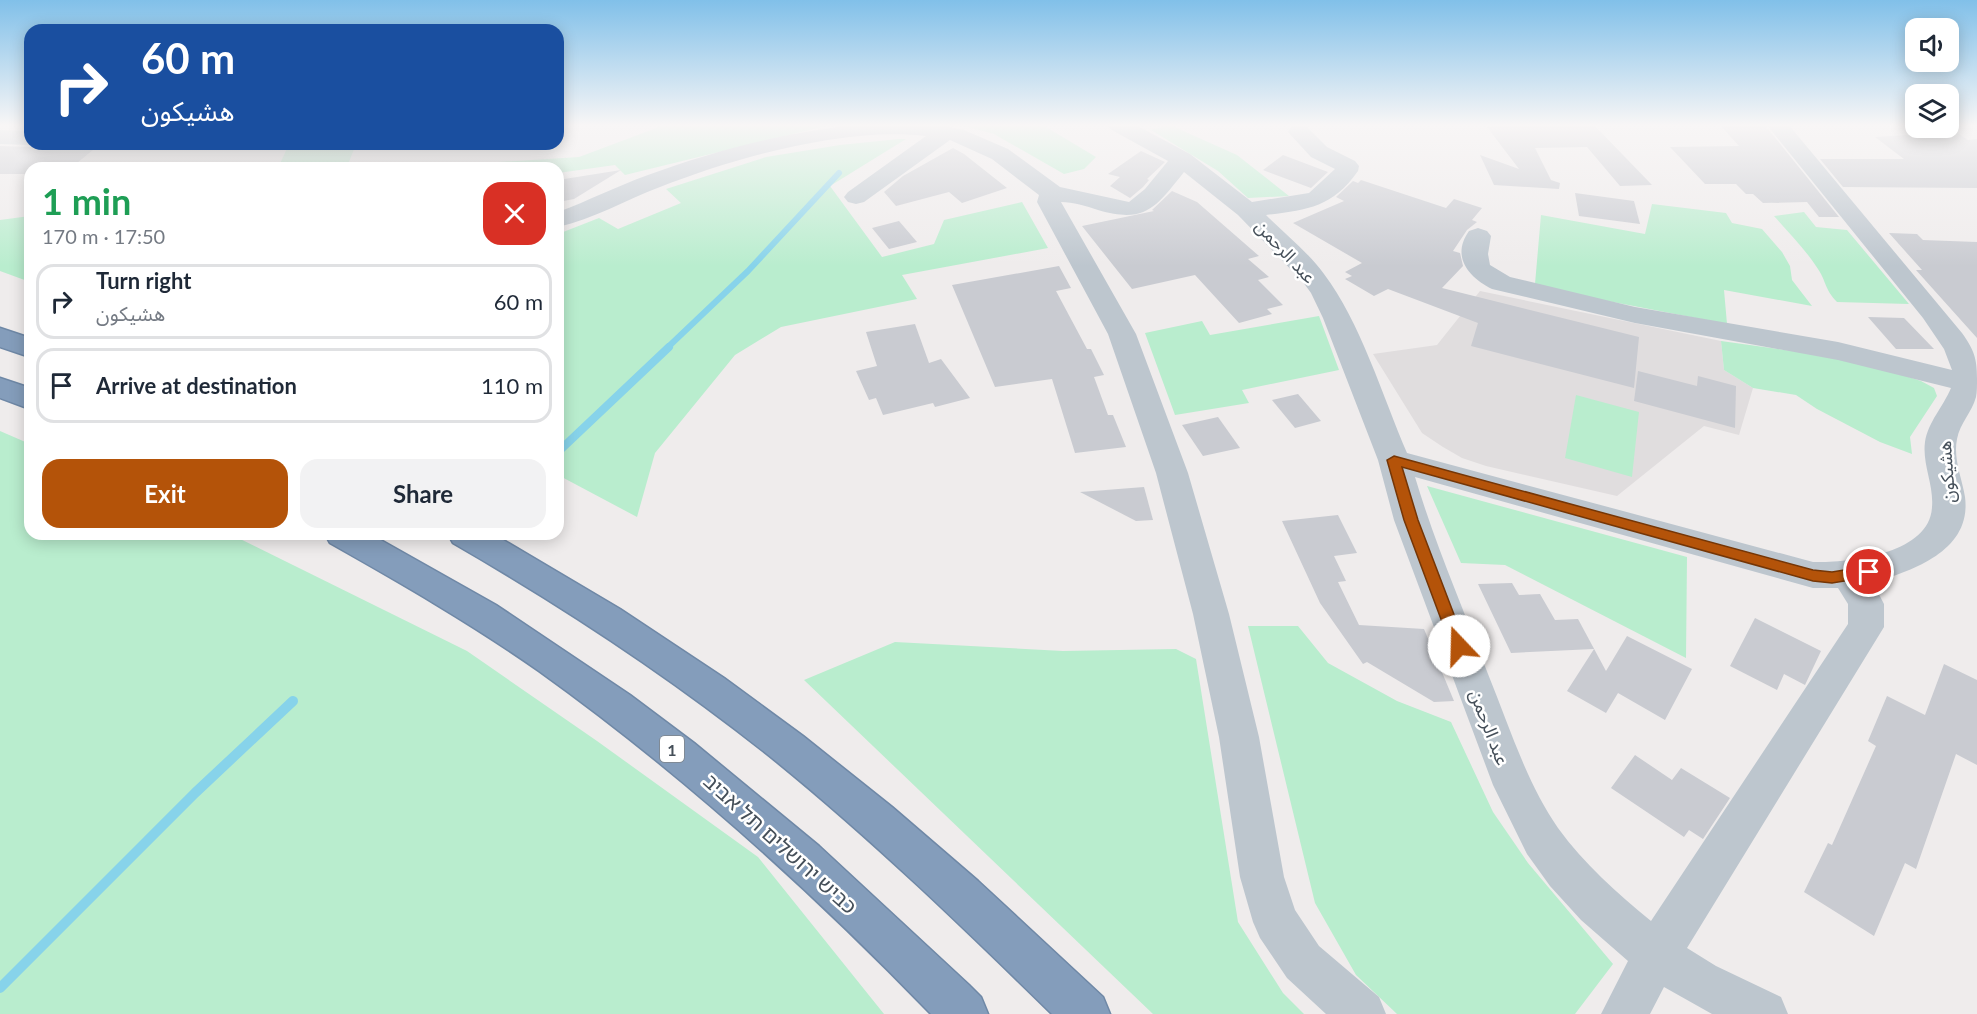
<!DOCTYPE html>
<meta charset="utf-8">
<style>
body{margin:0;font-family:Lato,"Noto Sans Arabic","Noto Sans Hebrew",sans-serif;background:#f2f2f3;color:#1f2937;height:100vh;display:flex;flex-direction:column;font-size:22px;white-space:nowrap}
*{box-sizing:border-box;margin:0}
p{font-size:20px;color:#747a83}
.icon{flex:none;width:33px;height:33px;fill:none;stroke:currentColor;stroke-width:2;stroke-linecap:round;stroke-linejoin:round}
.map{position:relative;flex:1;overflow:hidden}
.sheet{position:absolute;left:24px;top:162px;width:540px;height:378px;display:flex;flex-direction:column;background:#fff;border-radius:18px;box-shadow:0 3px 15px #0003}
.sheet>*{flex:none}
.guide{position:absolute;left:24px;top:24px;width:540px;height:126px;border-radius:18px;box-shadow:0 3px 15px #0003;background:#1a4fa0;color:#fff;overflow:hidden}
.tools{position:absolute;left:1905px;top:18px;display:grid;gap:12px}
.tools a{display:grid;place-items:center;width:54px;height:54px;border-radius:12px;background:#fff;box-shadow:0 3px 15px #0003;font-size:30px}
.pin{position:absolute;display:grid;place-items:center;width:51px;height:51px;color:#fff;margin:-26px;border:3px solid #fff;border-radius:50%;box-shadow:0 2px 6px #0007}
.me{position:absolute;width:66px;margin:-33px;rotate:339deg;stroke-linejoin:round;filter:drop-shadow(0 0 4px #0008)}
.turn{display:flex;align-items:center;gap:21px;height:126px;padding:0 18px;font-size:27px}
.turn .icon{width:78px;height:78px;stroke-width:2.5}
.turn b{display:block;font-size:42px;line-height:51px}
.round{display:grid;place-items:center;flex:none;width:63px;height:63px;border-radius:18px;background:#f2f2f3}
.summary{display:flex;align-items:center;justify-content:space-between;height:102px;padding:0 18px}
h1{font-size:36px;font-weight:700;line-height:45px;color:#1e9e55}
.cta{display:flex;gap:12px;margin-top:auto;padding:12px 18px}
.cta a{flex:1;height:69px;border-radius:18px;background:#b45309;color:#fff;font-size:24px;font-weight:700;line-height:69px;text-align:center}
.cta a+a{background:#f2f2f3;color:#1f2937}
ul{padding:0;list-style:none}
li{display:flex;align-items:center;gap:18px;height:75px;margin:0 12px 9px;padding:0 6px;border:3px solid #e0e1e3;border-radius:18px}
li div{flex:1}
li b{display:block;font-size:22px}
li em{font-style:normal}
.map>svg:first-child{display:block}
</style>
<div class="map">
<svg width="1977" height="1014" viewBox="0 0 1977 1014">
<rect width="100%" height="100%" fill="#efecec"/>
<path fill="#e0ddde" d="M 1480,291 L 1721,341 L 1724,370 L 1753,388 L 1739,435 L 1704,426 L 1617,496 L 1486,466 L 1462,458 L 1443,447 L 1422,433 L 1373,354 L 1437,345 Z"/>
<g fill="#b9edce">
<path d="M 667,124 L 834,124 L 625,175 L 615,165 L 558,173 L 558,168 L 401,168 L 579,157 Z"/>
<path d="M 957,124 L 1041,124 L 1096,157 L 1084,169 L 1064,174 L 994,134 Z"/>
<path d="M 1170,125 L 1237,155 L 1289,196 L 1248,198 L 1218,171 L 1151,130 Z"/>
<path d="M 899,139 L 906,139 L 830,186 L 882,257 L 934,244 L 944,220 L 1022,202 L 1048,248 L 902,275 L 917,299 L 781,327 L 735,355 L 655,453 L 637,517 L 558,475 L 558,234 L 599,218 L 618,229 L 681,203 L 666,189 L 766,157 L 840,145 Z"/>
<path d="M 289,144 L 356,144 L 349,162 L 278,168 Z"/>
<path d="M 1652,204 L 1726,213 L 1732,223 L 1762,229 L 1782,252 L 1790,266 L 1792,280 L 1812,306 L 1724,290 L 1727,324 L 1561,292 L 1535,284 L 1541,215 L 1645,234 Z"/>
<path d="M 1804,212 L 1816,227 L 1847,230 L 1909,304 L 1837,302 C 1824,288 1827,283 1818,269 C 1806,250 1789,233 1774,216 Z"/>
<path d="M 30,216 L 30,282 L 0,271 L 0,220 Z"/>
<path d="M 1319,316 L 1339,370 L 1242,390 L 1249,403 L 1175,415 L 1145,333 L 1202,321 L 1210,335 Z"/>
<path d="M 1721,341 L 1813,354 L 1885,369 L 1921,381 L 1934,388 L 1937,396 L 1910,437 L 1912,454 L 1880,442 L 1817,409 L 1796,395 L 1753,388 L 1724,370 Z"/>
<path d="M 1576,395 L 1639,412 L 1632,477 L 1565,458 Z"/>
<path d="M 0,431 L 30,444 L 30,534 L 230,534 L 467,651 L 597,741 L 758,857 L 884,1014 L 0,1014 Z"/>
<path d="M 1427,486 L 1687,557 L 1686,658 L 1505,565 L 1461,563 Z"/>
<path d="M 1248,626 L 1298,626 L 1328,663 L 1397,701 L 1451,722 L 1493,812 L 1528,863 L 1613,964 L 1575,1014 L 1397,1014 L 1356,975 L 1315,903 Z"/>
<path d="M 895,642 L 1063,651 L 1176,649 L 1196,659 L 1238,922 L 1283,993 L 1304,1014 L 1153,1014 L 804,680 Z"/>
</g>
<g fill="none" stroke-linecap="round" stroke-linejoin="round">
<path stroke="#87d3ea" stroke-width="6" d="M 667,348 L 748,271 L 839,173"/>
<path stroke="#87d3ea" stroke-width="8" d="M 558,452 L 669,347"/>
<path stroke="#87d3ea" stroke-width="10" d="M 0,988 L 195,793 L 293,701"/>
</g>
<g fill="#c9cbd1">
<path d="M 1593,124 L 1652,185 L 1620,186 L 1587,147 L 1535,148 L 1551,180 L 1560,183 L 1559,189 L 1494,185 L 1480,155 L 1519,169 L 1487,127 Z"/>
<path d="M 1719,124 L 1764,124 L 1839,217 L 1819,217 L 1807,202 L 1763,203 L 1753,194 L 1746,194 L 1736,184 L 1705,184 L 1670,147 L 1739,146 Z"/>
<path d="M 1956,132 L 1968,140 L 1977,139 L 1977,188 L 1843,187 L 1820,159 L 1904,159 L 1875,137 Z"/>
<path d="M 35,144 L 94,144 L 94,149 L 71,168 L 30,168 L 30,174 L 0,174 L 0,146 L 30,147 Z"/>
<path d="M 953,148 L 964,154 L 1007,188 L 962,203 L 949,192 L 896,206 L 884,192 L 903,176 Z"/>
<path d="M 1141,151 L 1165,162 L 1147,179 L 1149,180 L 1143,187 L 1130,198 L 1110,186 L 1120,177 L 1108,174 Z"/>
<path d="M 1283,155 L 1328,172 L 1311,188 L 1263,170 Z"/>
<path d="M 621,170 L 574,199 L 558,202 L 558,180 Z"/>
<path d="M 1361,180 L 1446,208 L 1454,199 L 1482,208 L 1472,220 L 1477,222 L 1467,230 L 1453,251 L 1460,253 L 1463,266 L 1442,288 L 1639,337 L 1634,388 L 1471,346 L 1478,323 L 1388,289 L 1374,296 L 1345,279 L 1352,276 L 1345,272 L 1362,263 L 1293,223 L 1344,201 L 1336,197 L 1353,181 L 1358,183 Z"/>
<path d="M 1172,191 L 1197,202 L 1259,256 L 1248,259 L 1269,277 L 1258,280 L 1283,305 L 1267,309 L 1272,314 L 1239,323 L 1195,275 L 1132,289 L 1082,226 L 1154,211 L 1152,210 Z"/>
<path d="M 1575,193 L 1634,201 L 1640,224 L 1579,216 Z"/>
<path d="M 899,221 L 917,242 L 889,249 L 872,228 Z"/>
<path d="M 1889,233 L 1917,234 L 1923,240 L 1977,242 L 1977,338 L 1916,270 L 1922,270 Z"/>
<path d="M 1059,266 L 1071,288 L 1056,291 L 1087,349 L 1091,349 L 1104,375 L 1094,377 L 1108,415 L 1113,415 L 1126,447 L 1075,453 L 1052,379 L 995,387 L 952,285 Z"/>
<path d="M 1868,317 L 1904,318 L 1934,349 L 1896,349 Z"/>
<path d="M 915,324 L 929,363 L 941,359 L 970,398 L 935,407 L 933,403 L 883,415 L 876,398 L 869,400 L 856,371 L 877,366 L 866,332 Z"/>
<path d="M 1638,371 L 1697,386 L 1698,376 L 1736,386 L 1735,428 L 1634,401 Z"/>
<path d="M 1298,394 L 1321,421 L 1295,428 L 1272,400 Z"/>
<path d="M 1218,417 L 1240,448 L 1203,456 L 1182,425 Z"/>
<path d="M 1144,487 L 1153,520 L 1136,521 L 1080,492 Z"/>
<path d="M 1338,515 L 1357,553 L 1334,556 L 1346,581 L 1338,582 L 1359,625 L 1424,629 L 1454,701 L 1434,702 L 1367,662 L 1363,664 L 1320,603 L 1282,521 Z"/>
<path d="M 1512,583 L 1519,595 L 1540,594 L 1555,620 L 1578,619 L 1606,671 L 1627,636 L 1692,669 L 1665,720 L 1618,693 L 1606,713 L 1567,691 L 1594,649 L 1511,653 L 1478,584 Z"/>
<path d="M 1755,618 L 1821,651 L 1805,685 L 1784,674 L 1777,690 L 1730,666 Z"/>
<path d="M 1944,664 L 1977,680 L 1977,765 L 1956,754 L 1916,869 L 1905,863 L 1874,936 L 1804,892 L 1828,843 L 1832,845 L 1876,746 L 1868,741 L 1887,696 L 1925,715 Z"/>
<path d="M 1635,755 L 1672,780 L 1681,768 L 1730,798 L 1703,839 L 1689,830 L 1684,837 L 1611,788 Z"/>
</g>
<g fill="none" stroke-linecap="round" stroke-linejoin="round">
<defs>
<g id="highway">
<path d="M 0,328 L 30,338 L 30,357 L 0,347 Z"/>
<path d="M 0,378 L 30,388 L 30,409 L 0,398 Z"/>
<path d="M 325,534 L 370,534 L 496,605 L 630,695 L 694,743 L 819,846 L 969,985 L 981,997 L 988,1014 L 931,1014 C 810,889 680,772 539,671 C 472,624 401,583 330,543 Z"/>
<path d="M 448,534 L 493,534 L 620,609 L 724,678 L 803,736 L 892,807 L 978,881 L 1103,997 L 1110,1014 L 1052,1014 C 963,927 874,841 777,762 C 675,680 566,608 453,543 Z"/>
</g>
</defs>
<use href="#highway" stroke="#6f88a6" stroke-width="3"/>
<g fill="#bdc6ce" fill-rule="evenodd">
<path d="M 863,124 L 934,124 L 964,130 L 1008,149 L 1060,187 L 1129,202 L 1145,189 L 1168,161 L 1110,129 L 1107,124 L 1134,124 L 1190,154 L 1252,202 L 1309,193 L 1335,169 L 1311,157 L 1288,132 L 1291,127 L 1299,125 L 1307,127 L 1327,147 L 1355,161 L 1359,166 L 1358,171 C 1332,208 1306,210 1266,215 C 1285,234 1308,252 1324,274 C 1360,321 1383,397 1407,453 L 1813,562 C 1849,563 1930,554 1932,507 C 1934,485 1922,464 1925,442 C 1928,422 1943,407 1951,388 L 1838,360 L 1635,323 L 1492,289 C 1468,277 1451,256 1469,231 L 1478,228 L 1487,231 L 1491,236 L 1488,254 L 1490,265 L 1510,277 L 1635,307 L 1838,342 L 1952,370 L 1944,349 L 1923,318 L 1766,124 L 1788,124 L 1962,333 C 1974,350 1977,358 1977,379 C 1977,385 1977,392 1976,397 C 1972,412 1960,423 1957,439 C 1953,459 1962,478 1965,497 C 1972,551 1913,570 1873,583 L 1884,604 L 1884,627 L 1687,948 L 1716,966 L 1781,997 L 1788,1014 L 1712,1014 L 1664,987 L 1650,1014 L 1601,1014 L 1628,961 L 1581,920 L 1550,886 L 1527,854 L 1493,785 L 1394,520 L 1378,460 L 1323,318 L 1311,293 L 1303,282 L 1238,215 L 1184,172 C 1156,207 1146,224 1098,210 C 1086,206 1073,202 1061,202 L 1136,334 L 1188,473 L 1229,614 L 1259,737 L 1284,877 L 1295,910 L 1319,946 L 1379,997 L 1386,1014 L 1326,1014 L 1287,978 L 1260,938 L 1253,922 L 1240,877 L 1219,737 L 1193,614 L 1156,473 L 1108,334 L 1037,202 L 1039,195 L 992,159 L 950,140 L 864,202 L 856,204 L 848,202 L 844,197 L 848,192 L 926,136 C 846,126 734,158 660,187 C 626,200 593,219 558,227 L 558,212 C 588,201 617,186 648,175 C 717,150 789,131 863,124 ZM 1415,477 L 1813,588 L 1838,588 L 1848,604 L 1848,624 L 1651,921 C 1617,893 1584,864 1558,828 C 1526,782 1509,725 1488,674 C 1463,608 1435,544 1415,477 Z"/>
<path d="M 0,130 L 30,131 L 30,144 L 33,144 L 30,145 L 0,144 Z"/>
</g>
<use href="#highway" fill="#849dbb" fill-rule="evenodd"/>
</g>
<linearGradient id="sky" x2="0" y2="1"><stop stop-color="#81c0e9"/><stop offset="0.47" stop-color="#f8f6f6"/><stop offset="1" stop-color="#f8f6f6" stop-opacity="0"/></linearGradient>
<rect width="1977" height="266" fill="url(#sky)"/>
<path fill="#b45309" stroke="#753606" stroke-width="1.5" d="M 1394,456 L 1813,570 L 1832,572 L 1869,566 L 1875,568 L 1877,572 L 1875,575 L 1869,577 L 1832,583 L 1813,581 L 1402,467 L 1418,520 L 1466,646 L 1464,650 L 1459,652 L 1453,650 L 1451,646 L 1404,520 L 1387,460 Z"/>
<g text-anchor="middle" dominant-baseline="central" stroke-width="5" stroke-linejoin="round" paint-order="stroke">
<rect fill="#fff" stroke="#7d848b" stroke-width="1.5" x="660" y="736" width="24" height="26" rx="4.5"/>
<g font-size="16" font-weight="bold" fill="#454f59">
<text x="672" y="749">1</text>
</g>
<g font-size="18" fill="#454f59" stroke="#fff">
<text transform="translate(1286 251) rotate(47)">عبد الرحمن</text>
<text transform="translate(1946 472) rotate(-94)">هشيكون</text>
<text transform="translate(1490 727) rotate(69)">عبد الرحمن</text>
</g>
<g font-size="21" fill="#454f59" stroke="#fff">
<text transform="translate(781 843) rotate(42)">כביש ירושלים תל אביב</text>
</g>
</g>
</svg>
<div class="tools">
<a><svg class="icon" aria-label="sound" viewBox="0 0 24 24"><path d="M4 9h4l5-4v14l-5-4H4zM17 9q2 3 0 6"/></svg></a>
<a><svg class="icon" aria-label="layers" viewBox="0 0 24 24"><path d="M12 4l9 5-9 5-9-5zM3 14l9 5 9-5"/></svg></a>
</div>
<div class="pin" style="left:1869px;top:572px;background:#d93025"><svg class="icon" aria-label="arrive" viewBox="0 0 24 24"><path d="M6 21V4h12l-3 4 3 4H6"/></svg></div>
<svg class="me" style="left:1459px;top:646px" viewBox="-20 -20 40 40"><circle r="19" fill="#fff"/><path d="M0-13L10 11 0 6-10 11z" fill="#b45309"/></svg>
<div class="guide">
<div class="turn"><svg class="icon" aria-label="right" viewBox="0 0 24 24"><path d="M7 20v-9h11M14 6l5 5-5 5"/></svg><div><b>60 m</b>هشيكون</div></div>
</div>
<section class="sheet">
<div class="summary"><div><h1>1 min</h1><p>170 m · 17:50</p></div><a class="round" style="background:#d93025;color:#fff"><svg class="icon" aria-label="close" viewBox="0 0 24 24"><path d="M6 6l12 12M18 6L6 18"/></svg></a></div>
<ul>
<li><svg class="icon" aria-label="right" viewBox="0 0 24 24"><path d="M7 20v-9h11M14 6l5 5-5 5"/></svg><div><b>Turn right</b><p>هشيكون</p></div><em>60 m</em></li>
<li><svg class="icon" aria-label="arrive" viewBox="0 0 24 24"><path d="M6 21V4h12l-3 4 3 4H6"/></svg><div><b>Arrive at destination</b></div><em>110 m</em></li>
</ul>
<div class="cta"><a>Exit</a><a>Share</a></div>
</section>
</div>
